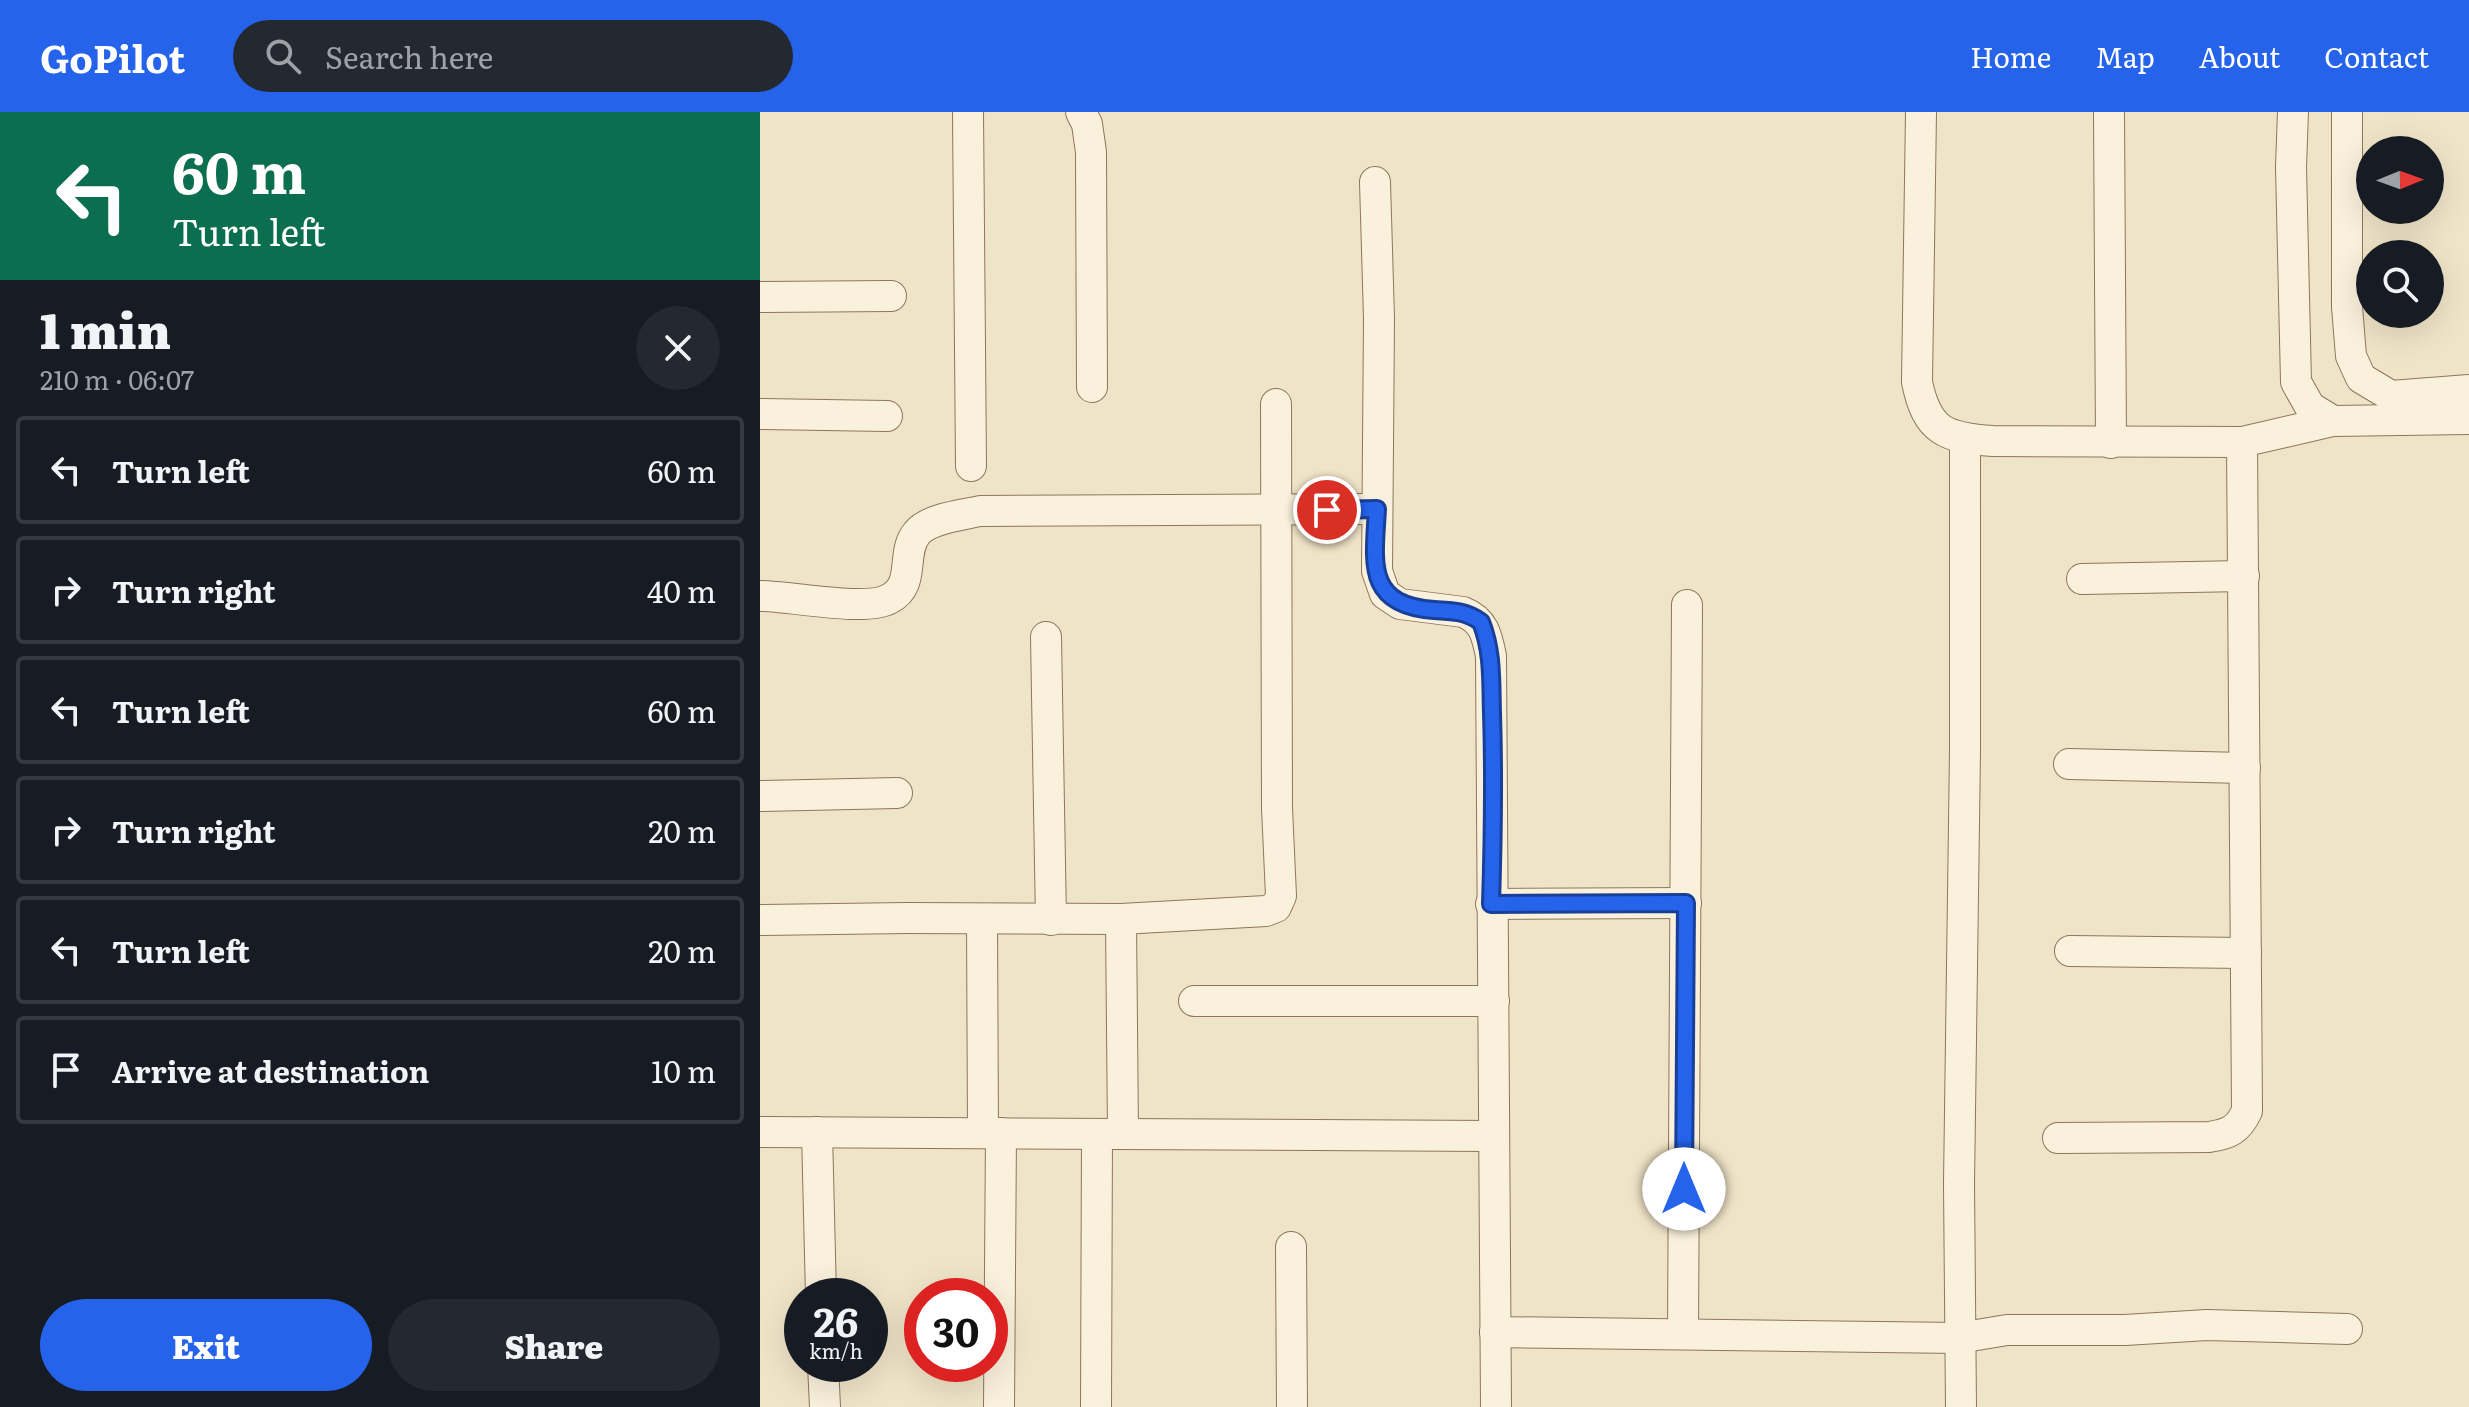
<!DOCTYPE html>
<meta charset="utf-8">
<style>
body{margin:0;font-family:Literata,serif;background:#242831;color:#f1f3f6;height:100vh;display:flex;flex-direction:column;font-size:30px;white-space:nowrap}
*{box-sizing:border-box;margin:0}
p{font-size:26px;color:#9ea1a6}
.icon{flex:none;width:44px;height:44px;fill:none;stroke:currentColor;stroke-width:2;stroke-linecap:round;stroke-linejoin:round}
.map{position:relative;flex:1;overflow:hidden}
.details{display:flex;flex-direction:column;background:#171b24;width:760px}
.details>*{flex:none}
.hud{background:#0b6e4f;color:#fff;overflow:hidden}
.needle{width:52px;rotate:89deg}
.tools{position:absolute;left:1596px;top:24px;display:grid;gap:16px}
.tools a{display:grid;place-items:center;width:88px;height:88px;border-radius:50%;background:#171b24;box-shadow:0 8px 32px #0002;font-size:40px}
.speed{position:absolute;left:24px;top:1166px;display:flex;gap:16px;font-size:40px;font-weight:700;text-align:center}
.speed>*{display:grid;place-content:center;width:104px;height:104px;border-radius:50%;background:#171b24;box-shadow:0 8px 32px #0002;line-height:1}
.speed small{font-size:20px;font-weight:400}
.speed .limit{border:12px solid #d22;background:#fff;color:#111}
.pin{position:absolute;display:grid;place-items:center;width:68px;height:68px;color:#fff;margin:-34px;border:4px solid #fff;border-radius:50%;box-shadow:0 2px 8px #0007}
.me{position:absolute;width:88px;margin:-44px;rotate:0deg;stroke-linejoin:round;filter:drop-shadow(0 0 6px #0008)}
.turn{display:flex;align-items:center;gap:28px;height:168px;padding:0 40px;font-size:36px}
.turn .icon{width:104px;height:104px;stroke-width:2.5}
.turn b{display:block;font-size:56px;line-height:68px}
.round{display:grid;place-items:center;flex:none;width:84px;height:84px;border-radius:42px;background:#242831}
.headline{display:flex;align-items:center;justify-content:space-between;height:136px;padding:0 40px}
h1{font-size:48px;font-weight:800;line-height:60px}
.action{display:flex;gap:16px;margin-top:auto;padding:16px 40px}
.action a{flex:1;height:92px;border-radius:48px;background:#2563eb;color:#fff;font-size:32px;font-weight:800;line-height:92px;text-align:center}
.action a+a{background:#242831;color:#f1f3f6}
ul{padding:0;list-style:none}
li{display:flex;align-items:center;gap:24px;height:108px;margin:0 16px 12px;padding:0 24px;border:4px solid #363941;border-radius:8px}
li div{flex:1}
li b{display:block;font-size:30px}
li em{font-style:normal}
header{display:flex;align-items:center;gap:48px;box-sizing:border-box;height:112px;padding:0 40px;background:#2563eb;color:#fff}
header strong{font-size:38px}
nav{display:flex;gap:44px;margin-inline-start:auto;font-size:28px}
.search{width:560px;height:72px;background:#242831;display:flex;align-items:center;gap:20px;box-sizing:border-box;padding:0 28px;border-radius:44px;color:#9ea1a6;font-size:30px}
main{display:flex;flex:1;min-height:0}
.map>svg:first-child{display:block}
</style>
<header>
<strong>GoPilot</strong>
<div class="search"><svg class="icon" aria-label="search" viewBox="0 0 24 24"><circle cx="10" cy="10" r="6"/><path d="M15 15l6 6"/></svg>Search here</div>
<nav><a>Home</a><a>Map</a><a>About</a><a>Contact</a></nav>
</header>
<main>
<section class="details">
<div class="hud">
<div class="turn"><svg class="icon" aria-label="left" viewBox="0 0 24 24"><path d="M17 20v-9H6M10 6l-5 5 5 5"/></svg><div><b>60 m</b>Turn left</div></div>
</div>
<div class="headline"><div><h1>1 min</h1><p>210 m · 06:07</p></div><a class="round"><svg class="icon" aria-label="close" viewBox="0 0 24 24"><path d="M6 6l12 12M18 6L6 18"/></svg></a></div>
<ul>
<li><svg class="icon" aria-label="left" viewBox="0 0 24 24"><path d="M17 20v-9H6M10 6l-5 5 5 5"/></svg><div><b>Turn left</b></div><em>60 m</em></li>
<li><svg class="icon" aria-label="right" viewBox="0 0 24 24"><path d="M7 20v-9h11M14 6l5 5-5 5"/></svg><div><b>Turn right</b></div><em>40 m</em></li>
<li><svg class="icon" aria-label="left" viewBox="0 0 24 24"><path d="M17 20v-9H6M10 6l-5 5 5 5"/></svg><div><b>Turn left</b></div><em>60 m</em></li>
<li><svg class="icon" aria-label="right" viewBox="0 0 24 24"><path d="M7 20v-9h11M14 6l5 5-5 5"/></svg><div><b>Turn right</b></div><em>20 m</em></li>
<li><svg class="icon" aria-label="left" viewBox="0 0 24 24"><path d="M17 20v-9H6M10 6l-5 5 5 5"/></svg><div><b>Turn left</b></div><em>20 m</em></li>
<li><svg class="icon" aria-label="arrive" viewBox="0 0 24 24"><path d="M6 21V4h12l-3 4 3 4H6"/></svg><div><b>Arrive at destination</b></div><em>10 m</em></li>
</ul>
<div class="action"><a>Exit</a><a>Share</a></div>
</section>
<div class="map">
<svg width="1709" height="1295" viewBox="0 0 1709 1295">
<rect width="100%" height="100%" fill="#f0e4c8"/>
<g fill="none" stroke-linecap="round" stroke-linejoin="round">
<defs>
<g id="minor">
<path d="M 208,0 L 211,354"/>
<path d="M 321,0 L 327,12 L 331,40 L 332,275"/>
<path d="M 1161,0 L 1157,270 C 1167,319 1185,326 1233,329 L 1482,330 L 1573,309"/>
<path d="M 1349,0 L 1351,331"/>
<path d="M 1533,0 L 1531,55 L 1536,270 L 1550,295 L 1573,309 L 1709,307"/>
<path d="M 1587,0 L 1587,195 L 1591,244 L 1601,266 L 1631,284 L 1709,278"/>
<path d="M 615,70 L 619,206 L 617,459 L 625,482 L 640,492 L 703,500 C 724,508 727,524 731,544 L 736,1295"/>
<path d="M 0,185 L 131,184"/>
<path d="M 0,302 L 127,304"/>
<path d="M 1322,467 L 1484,464"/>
<path d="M 0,484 C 31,484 105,500 129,487 C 157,473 140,441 157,421 C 169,406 203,403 220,399 L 617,397"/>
<path d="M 286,525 L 291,808"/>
<path d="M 1309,652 L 1485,656"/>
<path d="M 0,684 L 137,681"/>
<path d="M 731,792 L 926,791"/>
<path d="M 222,807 L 223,1021"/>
<path d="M 361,807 L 363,1022"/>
<path d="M 0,808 L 147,806 L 361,807 L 506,799 L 516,795 L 521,784 L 517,696 L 516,292"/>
<path d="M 1310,839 L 1486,841"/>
<path d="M 434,889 L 734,889"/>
<path d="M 0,1020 L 732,1024"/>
<path d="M 57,1020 L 61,1184"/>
<path d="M 1298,1026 L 1449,1025 C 1469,1022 1478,1018 1487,999 L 1482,330"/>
<path d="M 531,1135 L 532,1295"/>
<path d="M 735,1220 L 1199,1226 L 1247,1218 L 1365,1218 L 1447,1213 L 1587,1217"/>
<path d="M 923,1222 L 927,493"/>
<path d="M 63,1252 L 65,1295"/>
<path d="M 239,1295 L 241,1021"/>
<path d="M 336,1295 L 337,1022"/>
<path d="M 1201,1295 L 1199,1072 L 1205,638 L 1205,327"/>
</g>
</defs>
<use href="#minor" stroke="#8d765c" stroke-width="32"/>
<use href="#minor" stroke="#faf1dc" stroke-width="30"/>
</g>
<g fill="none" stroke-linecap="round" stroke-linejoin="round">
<defs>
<path id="route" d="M 567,398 L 617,397 C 614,451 605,493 674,498 C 692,499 706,499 721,510 C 733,540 731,570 732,601 C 734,665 733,728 731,792 L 926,791 L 924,1077"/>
</defs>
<use href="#route" stroke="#184099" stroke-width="20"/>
<use href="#route" stroke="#2563eb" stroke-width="14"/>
</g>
</svg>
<div class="tools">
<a><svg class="needle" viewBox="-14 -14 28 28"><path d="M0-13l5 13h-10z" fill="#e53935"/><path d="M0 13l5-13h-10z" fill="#9ea1a6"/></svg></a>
<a><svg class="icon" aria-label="search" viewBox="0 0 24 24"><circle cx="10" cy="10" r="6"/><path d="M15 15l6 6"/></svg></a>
</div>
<div class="speed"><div>26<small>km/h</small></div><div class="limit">30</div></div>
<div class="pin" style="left:567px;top:398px;background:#d93025"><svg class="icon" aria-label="arrive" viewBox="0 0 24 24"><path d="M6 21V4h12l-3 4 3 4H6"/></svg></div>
<svg class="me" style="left:924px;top:1077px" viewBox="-20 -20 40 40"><circle r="19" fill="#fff"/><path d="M0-13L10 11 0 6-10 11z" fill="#2563eb"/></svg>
</div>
</main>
